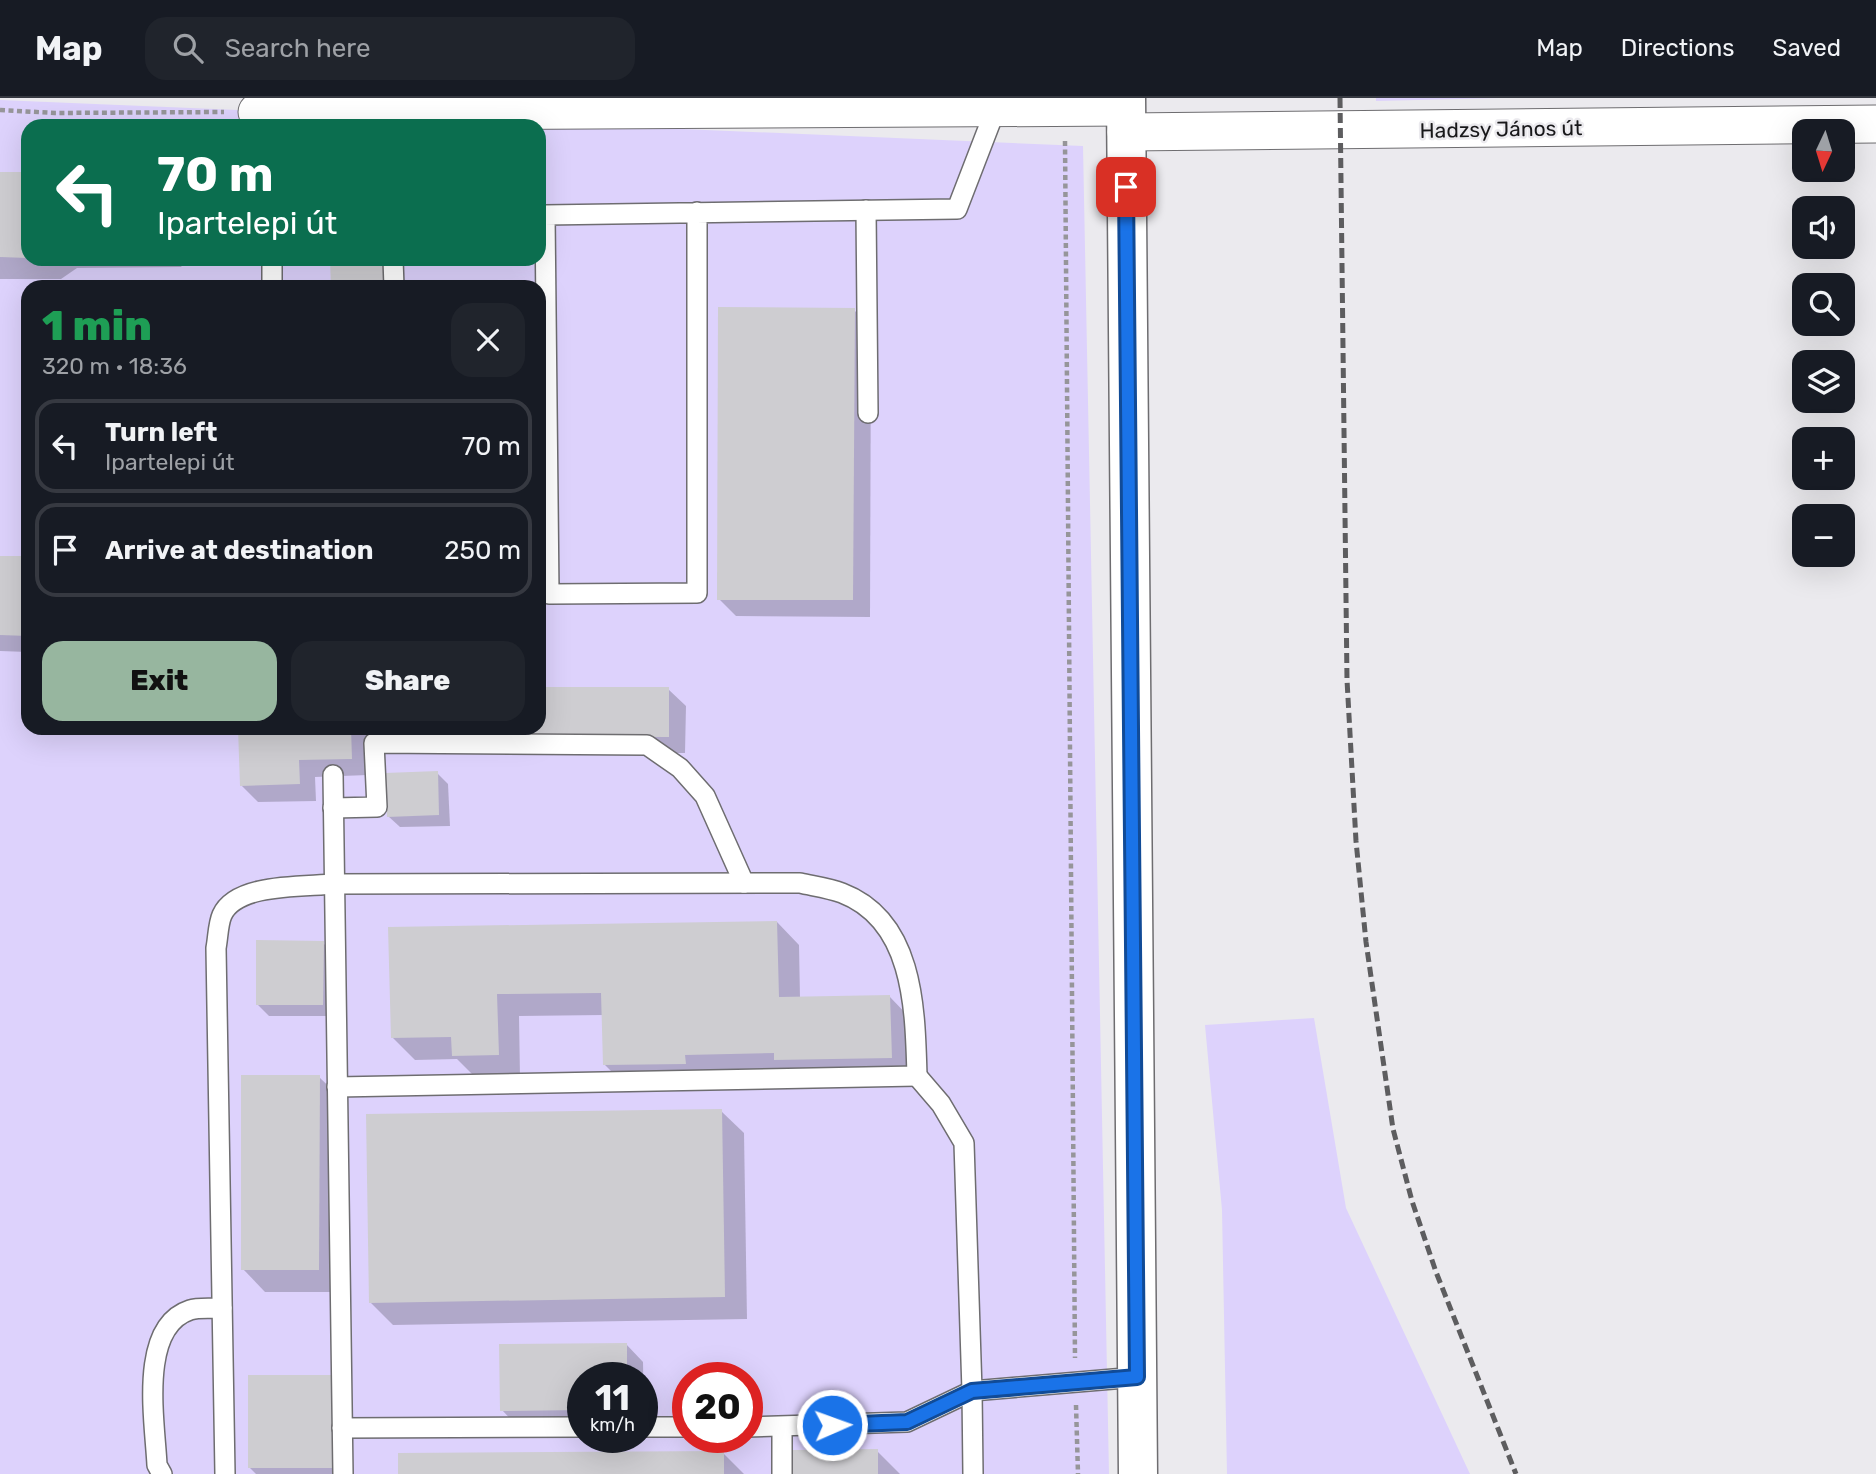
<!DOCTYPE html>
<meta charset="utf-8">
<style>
body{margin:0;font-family:Rubik,sans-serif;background:#20242c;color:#f1f3f6;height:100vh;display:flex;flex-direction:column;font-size:26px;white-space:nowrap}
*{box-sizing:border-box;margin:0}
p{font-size:23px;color:#9ea1a6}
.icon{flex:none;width:38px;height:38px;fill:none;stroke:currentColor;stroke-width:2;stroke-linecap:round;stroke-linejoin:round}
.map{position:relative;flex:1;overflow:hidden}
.sheet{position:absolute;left:21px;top:182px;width:525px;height:455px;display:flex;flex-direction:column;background:#171b24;border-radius:21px;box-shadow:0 7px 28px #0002}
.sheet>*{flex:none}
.guide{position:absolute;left:21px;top:21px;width:525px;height:147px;border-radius:21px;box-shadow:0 7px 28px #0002;background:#0b6e4f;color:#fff;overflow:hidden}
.needle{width:46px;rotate:184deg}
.buttons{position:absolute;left:1792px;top:21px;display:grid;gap:14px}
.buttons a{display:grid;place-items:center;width:63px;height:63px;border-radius:14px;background:#171b24;box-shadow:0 7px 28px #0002;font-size:35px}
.speed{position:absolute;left:567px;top:1264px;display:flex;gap:14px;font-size:35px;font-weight:700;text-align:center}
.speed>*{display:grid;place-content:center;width:91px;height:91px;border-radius:50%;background:#171b24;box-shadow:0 7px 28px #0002;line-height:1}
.speed small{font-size:18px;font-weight:400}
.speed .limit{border:10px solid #d22;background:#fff;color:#111}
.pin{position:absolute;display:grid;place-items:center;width:60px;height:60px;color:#fff;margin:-30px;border-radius:14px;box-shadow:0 4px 10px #0006}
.me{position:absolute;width:77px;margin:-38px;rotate:88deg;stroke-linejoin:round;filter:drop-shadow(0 0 5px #0008)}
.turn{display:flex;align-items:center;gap:24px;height:147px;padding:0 21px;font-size:32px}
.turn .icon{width:91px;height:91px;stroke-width:2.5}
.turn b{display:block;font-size:49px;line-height:60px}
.round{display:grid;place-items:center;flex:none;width:74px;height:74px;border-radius:21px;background:#20242c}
.head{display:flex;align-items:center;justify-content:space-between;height:119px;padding:0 21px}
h1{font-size:42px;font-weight:800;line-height:52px;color:#1e9e55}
.primary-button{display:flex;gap:14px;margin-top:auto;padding:14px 21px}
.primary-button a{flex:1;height:80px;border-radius:21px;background:#97b69f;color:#111;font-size:28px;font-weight:800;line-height:80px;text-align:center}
.primary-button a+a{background:#20242c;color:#f1f3f6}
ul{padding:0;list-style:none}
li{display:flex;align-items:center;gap:21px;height:94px;margin:0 14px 10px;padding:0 7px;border:4px solid #363941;border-radius:21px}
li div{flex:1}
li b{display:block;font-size:26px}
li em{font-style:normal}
header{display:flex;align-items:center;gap:42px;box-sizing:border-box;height:98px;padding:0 35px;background:#171b24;border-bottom:2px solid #363941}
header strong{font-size:33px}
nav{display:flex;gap:38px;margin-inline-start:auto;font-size:24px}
.search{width:490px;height:63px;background:#20242c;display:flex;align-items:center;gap:18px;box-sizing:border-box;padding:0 24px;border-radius:21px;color:#9ea1a6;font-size:26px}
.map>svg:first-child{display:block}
</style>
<header>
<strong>Map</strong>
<div class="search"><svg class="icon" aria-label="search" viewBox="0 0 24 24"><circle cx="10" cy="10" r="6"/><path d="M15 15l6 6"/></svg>Search here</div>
<nav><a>Map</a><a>Directions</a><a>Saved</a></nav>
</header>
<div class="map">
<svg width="1876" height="1376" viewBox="0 0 1876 1376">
<rect width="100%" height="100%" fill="#ebeaee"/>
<g fill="#ddd2fc" fill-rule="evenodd">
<path d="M 1376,0 L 1501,0 L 1376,3 Z"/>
<path d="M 0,2 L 1083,48 L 1109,1376 L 0,1376 ZM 28,28 L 539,28 L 539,161 L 28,161 ZM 28,189 L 539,189 L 539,630 L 28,630 ZM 583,1279 L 642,1279 L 642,1339 L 583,1339 ZM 688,1279 L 747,1279 L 747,1339 L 688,1339 Z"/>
<path d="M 1314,920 L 1346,1110 L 1470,1376 L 1227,1376 L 1222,1112 L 1205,927 Z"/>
</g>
<g fill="#0003">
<path d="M 0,76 L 28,76 L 28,161 L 187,161 L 181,169 L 77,170 L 61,181 L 0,181 Z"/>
<path d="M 854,212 L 871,229 L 870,519 L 736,518 L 719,501 Z"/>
<path d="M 0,460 L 28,460 L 28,554 L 0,553 Z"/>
<path d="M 539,591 L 668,591 L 686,608 L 685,655 L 477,654 L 460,630 L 539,630 Z"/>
<path d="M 240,630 L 367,630 L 368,677 L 315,679 L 316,703 L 258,704 L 241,687 Z"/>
<path d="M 437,675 L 448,686 L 450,728 L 400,729 L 388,718 Z"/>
<path d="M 777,824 L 799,847 L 800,900 L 890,899 L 912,922 L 913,982 L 627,989 L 605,967 L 604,917 L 519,918 L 520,979 L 476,980 L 457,961 L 415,962 L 392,939 L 390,831 Z"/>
<path d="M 323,845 L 334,856 L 334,918 L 269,918 L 257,906 Z"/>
<path d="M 319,979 L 342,1001 L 341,1194 L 265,1194 L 243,1171 Z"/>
<path d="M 721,1013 L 744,1035 L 747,1221 L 393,1227 L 370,1204 Z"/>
<path d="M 626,1246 L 643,1264 L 644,1328 L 642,1279 L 583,1279 L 583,1329 L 519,1330 L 502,1312 Z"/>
<path d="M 332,1279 L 350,1376 L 256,1376 L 250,1370 Z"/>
<path d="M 877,1353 L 900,1376 L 795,1376 Z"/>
<path d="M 723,1355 L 744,1376 L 400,1376 Z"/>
</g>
<g fill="#cecdd1">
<path d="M 0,74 L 28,74 L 28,160 L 0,159 Z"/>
<path d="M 330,161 L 387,161 L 388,189 L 331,189 Z"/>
<path d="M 718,209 L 855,210 L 853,502 L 717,502 Z"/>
<path d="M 0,458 L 28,458 L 28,538 L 0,537 Z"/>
<path d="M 539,589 L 669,589 L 669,639 L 458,638 L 458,630 L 539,630 Z"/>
<path d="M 238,630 L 351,630 L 352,661 L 299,662 L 300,686 L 240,688 Z"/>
<path d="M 438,673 L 439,717 L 387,719 L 385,675 Z"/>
<path d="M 777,823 L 779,899 L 890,897 L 892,960 L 774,962 L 774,955 L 685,957 L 686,966 L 603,967 L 601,895 L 497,896 L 499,957 L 452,958 L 451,939 L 391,940 L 388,829 Z"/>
<path d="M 256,842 L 324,843 L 323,907 L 256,907 Z"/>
<path d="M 241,977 L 320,977 L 319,1172 L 241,1172 Z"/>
<path d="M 722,1011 L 725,1199 L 369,1205 L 366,1016 Z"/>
<path d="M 627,1245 L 627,1279 L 583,1279 L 583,1312 L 500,1313 L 499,1246 Z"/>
<rect x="248" y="1277" width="85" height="93"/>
<path d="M 878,1351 L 878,1376 L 793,1376 L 793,1352 Z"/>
<path d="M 724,1353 L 724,1376 L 398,1376 L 398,1355 Z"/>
</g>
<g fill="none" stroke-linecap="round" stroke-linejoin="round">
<defs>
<g id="service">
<path d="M 866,112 L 868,315"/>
<path d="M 697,114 L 697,495 L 549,496 L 545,117 L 957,111 L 996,10"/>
<path d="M 272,161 L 272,189"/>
<path d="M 393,161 L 394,189"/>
<path d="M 333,677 L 343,1376"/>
<path d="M 333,710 L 377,709 L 374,645 L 647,647 L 680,670 L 705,698 L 744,785"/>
<path d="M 917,978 L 941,1006 L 964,1045 L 972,1293 L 1137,1279"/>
<path d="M 642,1329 L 688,1329"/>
<path d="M 747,1329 L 907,1324 L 972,1293 L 973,1376"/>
<path d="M 782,1329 L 782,1376"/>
<path d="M 342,1330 L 583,1329"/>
<path d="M 162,1376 L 157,1367 C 155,1324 138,1229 190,1212 C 199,1209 213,1211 222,1210"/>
<path d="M 225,1376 L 216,850 C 218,840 218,826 222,817 C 236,785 303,789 334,786 L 800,785 C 813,788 829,790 842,795 C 915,823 915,913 917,978 L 337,989"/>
</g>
<g id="minor">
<path d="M 257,14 L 1126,9"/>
<path d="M 1126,34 L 1876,26"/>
</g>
<path id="primary" d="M 1126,0 L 1138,1376"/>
</defs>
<use href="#service" stroke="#6e6d70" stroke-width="22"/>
<use href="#minor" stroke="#6e6d70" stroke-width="39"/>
<use href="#primary" stroke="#6e6d70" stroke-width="41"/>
<g stroke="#969599" stroke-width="4.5" stroke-dasharray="5 3.5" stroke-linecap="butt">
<path d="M 0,12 L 55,15 L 224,14"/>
<path d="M 1065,43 L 1075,1260"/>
<path d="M 1076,1307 L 1078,1376"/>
</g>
<use href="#service" stroke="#fff" stroke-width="19"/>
<use href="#minor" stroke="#fff" stroke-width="37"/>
<use href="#primary" stroke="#fff" stroke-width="38"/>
<path stroke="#5d5d5f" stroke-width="5" stroke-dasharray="10 5" stroke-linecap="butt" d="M 1340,0 L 1347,582 L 1356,743 L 1366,844 L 1393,1031 L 1412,1103 L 1436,1174 L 1516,1376"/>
</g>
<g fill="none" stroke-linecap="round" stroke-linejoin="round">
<defs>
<path id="route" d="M 832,1327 L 907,1324 L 972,1293 L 1137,1279 L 1126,89"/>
</defs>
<use href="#route" stroke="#114b97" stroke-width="18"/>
<use href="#route" stroke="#1a73e8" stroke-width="12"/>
</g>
<g text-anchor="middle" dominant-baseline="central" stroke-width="5" stroke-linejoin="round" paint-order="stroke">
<g font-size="21" fill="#18181a" stroke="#ebeaee">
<text transform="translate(1501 31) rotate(-1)">Hadzsy János út</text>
</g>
</g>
</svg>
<div class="buttons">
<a><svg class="needle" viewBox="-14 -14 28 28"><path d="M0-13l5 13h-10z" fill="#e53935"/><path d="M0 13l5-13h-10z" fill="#9ea1a6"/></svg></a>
<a><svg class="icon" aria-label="sound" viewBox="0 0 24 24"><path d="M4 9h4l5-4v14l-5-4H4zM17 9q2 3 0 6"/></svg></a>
<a><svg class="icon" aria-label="search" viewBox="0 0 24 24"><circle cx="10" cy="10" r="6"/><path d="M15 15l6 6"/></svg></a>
<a><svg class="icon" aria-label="layers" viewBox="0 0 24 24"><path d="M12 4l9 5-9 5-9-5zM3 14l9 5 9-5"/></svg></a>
<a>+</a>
<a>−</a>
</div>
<div class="speed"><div>11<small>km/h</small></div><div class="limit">20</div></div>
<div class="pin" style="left:1126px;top:89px;background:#d93025"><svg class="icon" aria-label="arrive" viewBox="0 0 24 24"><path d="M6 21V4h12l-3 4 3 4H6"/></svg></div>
<svg class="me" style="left:832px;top:1327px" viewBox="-20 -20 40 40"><circle r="17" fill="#1a73e8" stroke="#fff" stroke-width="3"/><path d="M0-11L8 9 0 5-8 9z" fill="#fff"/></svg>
<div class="guide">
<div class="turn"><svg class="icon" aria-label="left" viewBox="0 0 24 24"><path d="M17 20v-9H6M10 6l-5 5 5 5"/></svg><div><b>70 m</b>Ipartelepi út</div></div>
</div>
<section class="sheet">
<div class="head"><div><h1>1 min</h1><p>320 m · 18:36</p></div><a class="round"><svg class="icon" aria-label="close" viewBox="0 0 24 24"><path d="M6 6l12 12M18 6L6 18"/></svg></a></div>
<ul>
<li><svg class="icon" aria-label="left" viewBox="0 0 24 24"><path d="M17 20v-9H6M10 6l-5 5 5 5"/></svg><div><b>Turn left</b><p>Ipartelepi út</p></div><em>70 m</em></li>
<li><svg class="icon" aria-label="arrive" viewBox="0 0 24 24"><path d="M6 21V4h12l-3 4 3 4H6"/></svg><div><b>Arrive at destination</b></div><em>250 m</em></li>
</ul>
<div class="primary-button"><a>Exit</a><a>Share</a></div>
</section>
</div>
